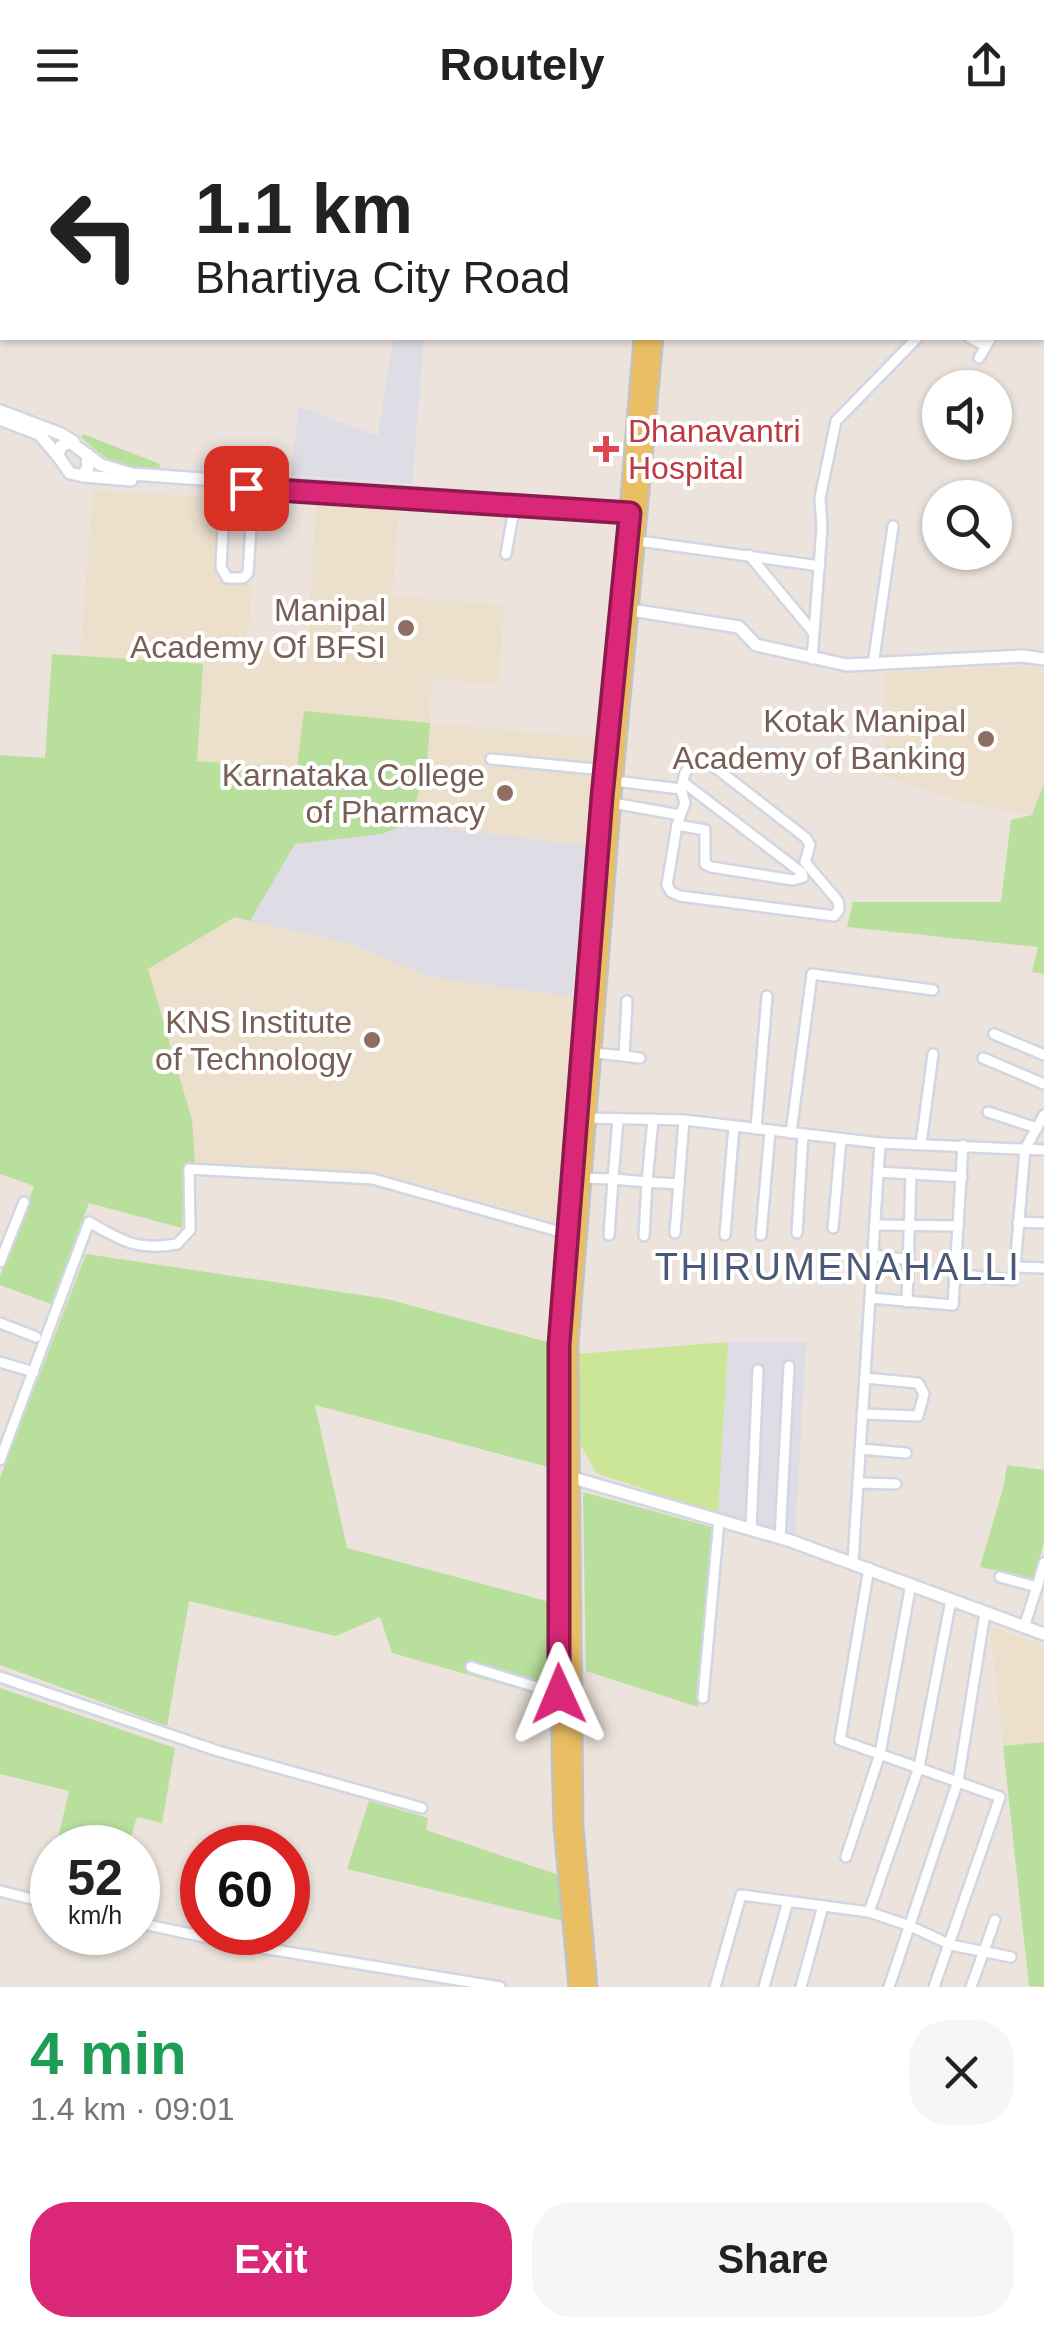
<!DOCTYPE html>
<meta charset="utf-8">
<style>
body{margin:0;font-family:Helvetica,sans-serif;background:#f6f6f6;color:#222;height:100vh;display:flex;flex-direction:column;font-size:38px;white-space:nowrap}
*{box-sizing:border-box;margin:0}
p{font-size:32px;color:#767676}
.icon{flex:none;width:55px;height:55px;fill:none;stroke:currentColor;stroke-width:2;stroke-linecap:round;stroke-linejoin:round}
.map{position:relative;height:1857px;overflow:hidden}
.side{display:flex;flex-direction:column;background:#fff;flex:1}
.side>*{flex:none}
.banner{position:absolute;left:0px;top:0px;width:1045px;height:210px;box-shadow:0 2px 8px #0004;background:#fff;color:#222;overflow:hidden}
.tools{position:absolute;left:922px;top:240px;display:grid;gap:20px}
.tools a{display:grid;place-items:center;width:90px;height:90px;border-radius:50%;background:#fff;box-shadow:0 2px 8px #0004;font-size:50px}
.speed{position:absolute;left:30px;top:1695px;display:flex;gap:20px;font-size:50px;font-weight:700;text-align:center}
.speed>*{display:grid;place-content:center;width:130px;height:130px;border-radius:50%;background:#fff;box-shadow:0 2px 8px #0004;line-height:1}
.speed small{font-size:25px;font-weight:400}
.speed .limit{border:15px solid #d22;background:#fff;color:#111}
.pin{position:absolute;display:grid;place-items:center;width:85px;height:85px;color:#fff;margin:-42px;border-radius:20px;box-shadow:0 5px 15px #0006}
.me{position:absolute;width:110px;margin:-55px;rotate:359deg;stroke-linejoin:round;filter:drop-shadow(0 0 8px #0008)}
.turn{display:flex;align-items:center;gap:35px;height:210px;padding:0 30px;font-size:45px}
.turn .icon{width:130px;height:130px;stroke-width:2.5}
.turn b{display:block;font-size:70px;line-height:85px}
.round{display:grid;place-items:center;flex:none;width:105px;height:105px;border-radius:40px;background:#f6f6f6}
.head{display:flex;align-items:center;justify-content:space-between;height:170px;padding:0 30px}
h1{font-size:60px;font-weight:600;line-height:75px;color:#1e9e55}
.action{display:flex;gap:20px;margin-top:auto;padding:20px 30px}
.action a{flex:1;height:115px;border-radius:40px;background:#db2777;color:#fff;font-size:40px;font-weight:600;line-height:115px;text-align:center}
.action a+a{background:#f6f6f6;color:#222}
header{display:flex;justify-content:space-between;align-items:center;height:130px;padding:0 30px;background:#fff;font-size:45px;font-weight:600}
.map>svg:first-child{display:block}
</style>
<header><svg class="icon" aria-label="menu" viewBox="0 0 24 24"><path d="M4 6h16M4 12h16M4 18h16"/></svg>Routely<svg class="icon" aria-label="share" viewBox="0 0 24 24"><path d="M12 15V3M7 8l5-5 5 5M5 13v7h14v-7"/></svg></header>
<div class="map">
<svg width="1044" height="1857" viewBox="0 0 1044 1857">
<rect width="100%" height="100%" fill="#ebe3dc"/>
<g fill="#dedce4">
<path d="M 393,208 L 424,208 L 412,354 L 291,345 L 299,277 L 378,306 Z"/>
<path d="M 410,693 L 587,716 L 572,867 L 429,847 L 351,814 L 250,791 L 295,714 L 382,704 Z"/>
<path d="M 728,1212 L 806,1212 L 795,1406 L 718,1384 Z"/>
</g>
<g fill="#ecdfcc">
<path d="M 93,360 L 221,368 L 216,450 L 251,453 L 248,521 L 307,524 L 316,374 L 399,381 L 392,466 L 504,475 L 499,554 L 431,549 L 430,593 L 597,608 L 587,716 L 410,693 L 427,633 L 297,639 L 196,631 L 52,524 L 80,525 Z"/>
<path d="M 1036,536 L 1044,539 L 1044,654 L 1032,685 L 969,673 L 884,646 L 884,542 Z"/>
<path d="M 236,787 L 351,814 L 429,847 L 580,868 L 558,1093 L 407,1050 L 372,1044 L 195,1033 L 192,990 L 148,839 Z"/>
<path d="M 990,1497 L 1044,1515 L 1044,1612 L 1003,1616 Z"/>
</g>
<g fill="#b8df9b">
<path d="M 83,304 L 160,334 L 159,341 C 123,339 106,332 81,307 Z"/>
<path d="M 52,524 L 203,534 L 197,631 L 297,638 L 304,581 L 430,593 L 427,633 L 410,693 L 382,704 L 295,714 L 250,791 L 235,787 L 148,839 L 192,990 L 195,1033 L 184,1033 L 182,1098 L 89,1073 L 51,1174 L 0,1155 L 0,1146 L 34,1056 L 0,1044 L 0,625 L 45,628 Z"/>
<path d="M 1044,654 L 1044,844 L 1032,842 L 1038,817 L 847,797 L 853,772 L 1001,772 L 1011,690 L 1032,685 Z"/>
<path d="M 86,1124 L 387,1169 L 555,1214 L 549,1337 L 315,1275 L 347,1418 L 550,1472 L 551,1568 L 392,1523 L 380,1487 L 336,1506 L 189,1471 L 167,1596 L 0,1535 L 0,1348 Z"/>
<path d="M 1007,1335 L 1044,1340 L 1044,1411 L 1035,1449 L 980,1437 L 1004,1355 Z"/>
<path d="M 583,1362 L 715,1398 L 698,1577 L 586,1541 Z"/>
<path d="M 0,1558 L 175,1618 L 162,1693 L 137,1687 L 128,1717 L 56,1717 L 69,1661 L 0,1644 Z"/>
<path d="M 1044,1612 L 1044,1857 L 1029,1856 L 1003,1616 Z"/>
<path d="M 369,1671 L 428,1688 L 426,1700 L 559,1745 L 563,1791 L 347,1739 Z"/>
</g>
<path fill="#cbe697" d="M 728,1212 L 718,1384 L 596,1343 L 576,1306 L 577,1224 Z"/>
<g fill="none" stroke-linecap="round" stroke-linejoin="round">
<path stroke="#73d4e9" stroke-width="2.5" d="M 75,0 L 77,2"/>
<defs>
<g id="minor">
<path d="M 188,0 L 189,2"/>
<path d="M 234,0 L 234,2"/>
<path d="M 273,0 L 274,2"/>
<path d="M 329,0 L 329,2"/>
<path d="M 385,0 L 385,2"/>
<path d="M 529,0 L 581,2"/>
<path d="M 841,0 L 841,2"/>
<path d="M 982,0 L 982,2"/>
<path d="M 1039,0 L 1039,2"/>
<path d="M 19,2 L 25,2"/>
<path d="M 902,2 L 902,0"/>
<path d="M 0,8 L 2,9"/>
<path d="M 0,61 L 2,59"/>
<path d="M 1042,67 L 1044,67"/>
<path d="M 0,105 L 2,103"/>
<path d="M 0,115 L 2,114"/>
<path d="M 0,144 L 2,145"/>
<path d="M 0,157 L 2,158"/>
<path d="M 970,208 L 986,216"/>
<path d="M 979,228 L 991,208"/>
<path d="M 245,377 L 224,378 L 221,437 L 227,448 L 243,448 L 248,443 L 252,382 L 245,377 L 246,358"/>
<path d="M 639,411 L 820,436"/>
<path d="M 506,424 L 515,374"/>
<path d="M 749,425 L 813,502"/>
<path d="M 812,529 L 822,398 L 820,368 L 836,291 L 917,208"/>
<path d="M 873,535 L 893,396"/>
<path d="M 703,628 L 806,708 L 810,715 L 805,732 L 838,771 L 839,780 L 834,786 L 680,766 L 671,762 L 667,755 L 677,695 L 685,673 L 681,659 L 685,643 L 694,631 Z"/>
<path d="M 491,629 L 605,640"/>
<path d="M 615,651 L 681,659"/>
<path d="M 613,673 L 680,685"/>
<path d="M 677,695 L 705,700 L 705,734 L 711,737 L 793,750 L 803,747 L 802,743 L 683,652"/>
<path d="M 994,904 L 1044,925"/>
<path d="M 594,923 L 624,926 L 627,871"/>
<path d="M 624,926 L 640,928"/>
<path d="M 983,928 L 1044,954"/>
<path d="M 988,982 L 1037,998"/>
<path d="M 1044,985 L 1025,1019 L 1015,1137 L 1044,1138"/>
<path d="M 585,988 L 684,990 L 880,1013"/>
<path d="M 618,989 L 613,1049 L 647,1052 L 653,989"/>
<path d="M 756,999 L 767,866"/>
<path d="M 791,1003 L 812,844 L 933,860"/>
<path d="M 921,1014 L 933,924"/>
<path d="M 878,1042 L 962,1047"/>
<path d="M 583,1048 L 613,1049 L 609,1105"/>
<path d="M 1018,1092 L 1044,1093"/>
<path d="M 958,1096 L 963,1015"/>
<path d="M 833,1098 L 841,1009"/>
<path d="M 675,1103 L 684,990"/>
<path d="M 797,1103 L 803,1004"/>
<path d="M 725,1105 L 734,996"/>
<path d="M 761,1105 L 770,1000"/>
<path d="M 644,1106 L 647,1052 L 679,1054"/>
<path d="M 873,1125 L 909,1130"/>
<path d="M 0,1132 L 24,1072"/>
<path d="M 955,1144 L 1012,1150 L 1015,1137"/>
<path d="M 870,1168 L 953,1175 L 958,1096 L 875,1095"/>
<path d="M 907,1172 L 911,1044"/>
<path d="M 0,1193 L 36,1207"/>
<path d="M 0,1232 L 34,1242"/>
<path d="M 862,1284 L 918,1286 L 924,1264 L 918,1253 L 865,1248"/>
<path d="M 860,1319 L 906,1323"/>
<path d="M 0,1330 L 89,1092 C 122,1111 137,1121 177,1114 L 190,1100 L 189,1039 L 373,1049 L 568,1104"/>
<path d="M 858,1353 L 896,1354"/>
<path d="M 751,1399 L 758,1240"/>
<path d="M 780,1408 L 789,1236"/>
<path d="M 853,1431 L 880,1013 L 1044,1020"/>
<path d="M 869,1438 L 840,1610 L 1000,1667 L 934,1857"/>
<path d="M 1000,1447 L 1037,1457 L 1024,1497"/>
<path d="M 1037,1457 L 1044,1433"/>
<path d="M 471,1537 L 559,1564"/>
<path d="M 0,1547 L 218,1621 L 422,1678"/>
<path d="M 703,1568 L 719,1390"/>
<path d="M 846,1727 L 880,1624 L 911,1454"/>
<path d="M 0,1761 L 52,1774"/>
<path d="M 869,1782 L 919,1637 L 951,1470"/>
<path d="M 138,1793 L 238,1814 L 500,1857"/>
<path d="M 715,1857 L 741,1765 L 869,1782 L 910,1796 L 951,1815 L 1011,1827"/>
<path d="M 764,1857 L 788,1771"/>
<path d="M 801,1857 L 823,1776"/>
<path d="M 889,1857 L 958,1651 L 985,1483"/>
<path d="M 971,1857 L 995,1790"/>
</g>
<g id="tertiary">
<path d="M 0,281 L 61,304 L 74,312"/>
<path d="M 0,289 L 39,304 L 58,326"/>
<path d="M 87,324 L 88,337 L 83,346 L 70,343 L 58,326 L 61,316 L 70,312 L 101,335 L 132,344 L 630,379"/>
<path d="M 83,346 L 131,350"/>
<path d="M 625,479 L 739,497 L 756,515 L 847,535 L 1023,526 L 1044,529"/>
<path d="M 566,1346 L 791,1411 L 1044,1504"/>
</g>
<g id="primary">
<path d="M 659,2 L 659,0"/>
<path d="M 672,2 L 672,0"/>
<path d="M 577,1857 L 562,1697 L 560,1626 L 559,1215 L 642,208"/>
<path d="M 589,1857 L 575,1696 L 570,1214 L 613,667 L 655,208"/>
</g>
</defs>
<use href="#minor" stroke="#d1d6e2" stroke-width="14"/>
<use href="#tertiary" stroke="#d1d6e2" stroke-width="16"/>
<use href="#primary" stroke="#c3c3c3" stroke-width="19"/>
<use href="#minor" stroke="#fff" stroke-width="9"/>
<use href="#tertiary" stroke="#fff" stroke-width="11"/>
<use href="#primary" stroke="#eabe62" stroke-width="14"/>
</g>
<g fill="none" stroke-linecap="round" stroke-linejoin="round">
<defs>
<path id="route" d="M 246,358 L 630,383 L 602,667 L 559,1215 L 559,1564"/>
</defs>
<use href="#route" stroke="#8e194d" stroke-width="25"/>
<use href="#route" stroke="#db2777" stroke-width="18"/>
</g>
<path fill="#e0444e" stroke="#fff" stroke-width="4" d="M601 304h10v10h10v10h-10v10h-10v-10h-10v-10h10z"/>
<g fill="#8d6e63" stroke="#fff" stroke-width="4">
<circle cx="406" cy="498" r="10"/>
<circle cx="986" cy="609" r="10"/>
<circle cx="505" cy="663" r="10"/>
<circle cx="372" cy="910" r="10"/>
</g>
<g text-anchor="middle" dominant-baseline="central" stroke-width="8" stroke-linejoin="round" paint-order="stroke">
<g font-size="32" fill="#be3a42" stroke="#fff" text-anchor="start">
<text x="628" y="301">Dhanavantri<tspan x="628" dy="37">Hospital</tspan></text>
</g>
<g font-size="32" fill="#785e54" stroke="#fff" text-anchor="end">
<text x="386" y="480">Manipal<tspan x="386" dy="37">Academy Of BFSI</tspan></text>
<text x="966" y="591">Kotak Manipal<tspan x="966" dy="37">Academy of Banking</tspan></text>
<text x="485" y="645">Karnataka College<tspan x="485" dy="37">of Pharmacy</tspan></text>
<text x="352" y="892">KNS Institute<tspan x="352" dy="37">of Technology</tspan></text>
</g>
<g font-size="38" letter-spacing="2.5" fill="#4c5878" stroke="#fff">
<text x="838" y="1137">THIRUMENAHALLI</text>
</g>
</g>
</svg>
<div class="tools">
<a><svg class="icon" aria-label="sound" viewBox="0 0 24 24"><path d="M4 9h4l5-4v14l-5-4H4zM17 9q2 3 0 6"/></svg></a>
<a><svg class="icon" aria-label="search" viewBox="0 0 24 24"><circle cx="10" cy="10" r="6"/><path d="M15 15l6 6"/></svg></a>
</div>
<div class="speed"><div>52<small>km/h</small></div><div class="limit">60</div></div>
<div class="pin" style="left:246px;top:358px;background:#d93025"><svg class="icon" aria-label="arrive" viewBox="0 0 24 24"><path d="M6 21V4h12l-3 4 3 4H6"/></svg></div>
<svg class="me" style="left:559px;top:1564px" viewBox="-20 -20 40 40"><path d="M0-17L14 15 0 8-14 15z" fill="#db2777" stroke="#fff" stroke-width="4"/></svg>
<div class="banner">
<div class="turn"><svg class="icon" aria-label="left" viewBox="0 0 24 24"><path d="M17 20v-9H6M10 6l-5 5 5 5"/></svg><div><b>1.1 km</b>Bhartiya City Road</div></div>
</div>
</div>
<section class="side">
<div class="head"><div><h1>4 min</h1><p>1.4 km · 09:01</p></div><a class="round"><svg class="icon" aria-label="close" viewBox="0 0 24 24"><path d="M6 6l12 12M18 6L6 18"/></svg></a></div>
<div class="action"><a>Exit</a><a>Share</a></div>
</section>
